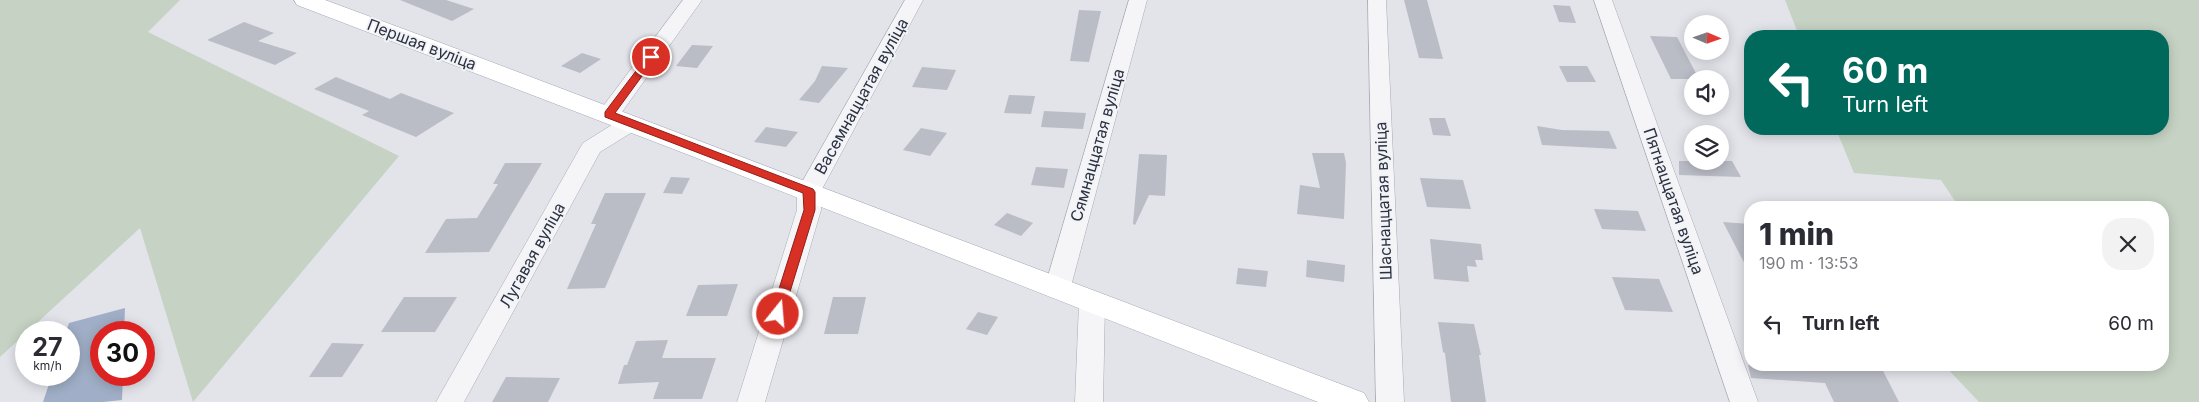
<!DOCTYPE html>
<meta charset="utf-8">
<style>
body{margin:0;font-family:Inter,sans-serif;background:#f2f2f3;color:#2b2b33;height:100vh;display:flex;flex-direction:column;font-size:19px;white-space:nowrap}
*{box-sizing:border-box;margin:0}
p{font-size:16px;color:#7c7c81}
.icon{flex:none;width:28px;height:28px;fill:none;stroke:currentColor;stroke-width:2;stroke-linecap:round;stroke-linejoin:round}
.map{position:relative;flex:1;overflow:hidden}
.details{position:absolute;left:1744px;top:201px;width:425px;height:170px;display:flex;flex-direction:column;background:#fff;border-radius:20px;box-shadow:0 2px 12px #0003}
.details>*{flex:none}
.guide{position:absolute;left:1744px;top:30px;width:425px;height:105px;border-radius:20px;box-shadow:0 2px 12px #0003;background:#00695c;color:#fff;overflow:hidden}
.needle{width:32px;rotate:92deg}
.tools{position:absolute;left:1684px;top:15px;display:grid;gap:10px}
.tools a{display:grid;place-items:center;width:45px;height:45px;border-radius:50%;background:#fff;box-shadow:0 2px 12px #0003;font-size:25px}
.speed{position:absolute;left:15px;top:321px;display:flex;gap:10px;font-size:25px;font-weight:700;text-align:center}
.speed>*{display:grid;place-content:center;width:65px;height:65px;border-radius:50%;background:#fff;box-shadow:0 2px 12px #0003;line-height:1}
.speed small{font-size:12px;font-weight:400}
.speed .limit{border:8px solid #d22;background:#fff;color:#111}
.pin{position:absolute;display:grid;place-items:center;width:42px;height:42px;color:#fff;margin:-21px;border:2px solid #fff;border-radius:50%;box-shadow:0 1px 5px #0007}
.me{position:absolute;width:55px;margin:-28px;rotate:17deg;stroke-linejoin:round;filter:drop-shadow(0 0 4px #0008)}
.turn{display:flex;align-items:center;gap:18px;height:105px;padding:0 15px;font-size:22px}
.turn .icon{width:65px;height:65px;stroke-width:2.5}
.turn b{display:block;font-size:35px;line-height:42px}
.round{display:grid;place-items:center;flex:none;width:52px;height:52px;border-radius:20px;background:#f2f2f3}
.overview{display:flex;align-items:center;justify-content:space-between;height:85px;padding:0 15px}
h1{font-size:30px;font-weight:800;line-height:38px}
ul{padding:0;list-style:none}
li{display:flex;align-items:center;gap:15px;height:75px;padding:0 15px}
li div{flex:1}
li b{display:block;font-size:19px}
li em{font-style:normal}
.map>svg:first-child{display:block}
</style>
<div class="map">
<svg width="2199" height="402" viewBox="0 0 2199 402">
<rect width="100%" height="100%" fill="#e2e4ea"/>
<g fill="#c6d3c4">
<path d="M 0,0 L 180,0 L 148,32 L 399,156 L 193,402 L 140,228 L 0,357 Z"/>
<path d="M 1785,0 L 2199,0 L 2199,402 L 1979,402 L 1944,365 L 2162,365 L 2162,208 L 1959,207 L 1941,180 L 1854,173 L 1836,129 L 2162,129 L 2162,36 L 1799,36 Z"/>
</g>
<path fill="#a0afc7" d="M 125,308 L 124,332 L 101,332 L 101,375 L 123,375 L 122,400 L 103,402 L 43,402 L 52,375 L 69,375 L 69,332 L 66,332 L 69,323 Z"/>
<g fill="#babdc6">
<path d="M 400,0 L 446,0 L 474,9 L 452,21 Z"/>
<path d="M 1404,0 L 1427,0 L 1443,59 L 1419,58 Z"/>
<path d="M 1553,5 L 1570,6 L 1576,23 L 1559,22 Z"/>
<path d="M 1079,10 L 1101,11 L 1089,62 L 1070,61 Z"/>
<path d="M 244,22 L 274,33 L 258,41 L 297,53 L 275,65 L 207,40 Z"/>
<path d="M 1650,36 L 1677,37 L 1699,79 L 1671,79 Z"/>
<path d="M 692,45 L 713,46 L 697,68 L 676,66 Z"/>
<path d="M 582,53 L 601,59 L 580,73 L 561,66 Z"/>
<path d="M 822,66 L 848,68 L 819,103 L 799,100 L 815,81 Z"/>
<path d="M 1559,66 L 1587,66 L 1596,82 L 1567,82 Z"/>
<path d="M 922,67 L 956,70 L 947,90 L 912,87 Z"/>
<path d="M 336,77 L 390,99 L 401,93 L 454,113 L 416,137 L 362,115 L 369,111 L 314,89 Z"/>
<path d="M 1009,95 L 1035,96 L 1031,114 L 1004,113 Z"/>
<path d="M 1044,111 L 1086,113 L 1083,129 L 1041,127 Z"/>
<path d="M 1429,118 L 1445,118 L 1451,136 L 1433,135 Z"/>
<path d="M 1537,126 L 1562,130 L 1609,131 L 1617,149 L 1542,145 Z"/>
<path d="M 766,127 L 798,132 L 786,147 L 754,142 Z"/>
<path d="M 921,128 L 947,133 L 930,156 L 903,150 Z"/>
<path d="M 1312,153 L 1344,153 L 1346,163 L 1344,219 L 1297,214 L 1300,185 L 1320,188 Z"/>
<path d="M 1139,154 L 1167,155 L 1165,196 L 1149,195 L 1135,225 L 1133,224 Z"/>
<path d="M 1679,161 L 1732,161 L 1741,177 L 1679,175 Z"/>
<path d="M 505,163 L 542,163 L 489,252 L 425,253 L 446,219 L 477,218 L 498,184 L 493,184 Z"/>
<path d="M 1036,167 L 1068,169 L 1064,188 L 1031,185 Z"/>
<path d="M 671,177 L 690,178 L 682,194 L 663,193 Z"/>
<path d="M 1420,178 L 1463,180 L 1471,209 L 1427,207 Z"/>
<path d="M 605,193 L 646,193 L 605,288 L 567,289 L 596,224 L 591,224 Z"/>
<path d="M 1594,209 L 1638,211 L 1646,231 L 1602,229 Z"/>
<path d="M 1007,213 L 1033,223 L 1021,236 L 994,225 Z"/>
<path d="M 1723,222 L 1750,224 L 1750,274 Z"/>
<path d="M 1430,239 L 1481,244 L 1483,260 L 1475,260 L 1477,267 L 1467,266 L 1469,282 L 1434,279 Z"/>
<path d="M 1307,260 L 1345,265 L 1344,282 L 1306,277 Z"/>
<path d="M 1238,268 L 1268,271 L 1266,287 L 1236,284 Z"/>
<path d="M 1612,277 L 1659,279 L 1673,312 L 1625,310 Z"/>
<path d="M 738,284 L 727,316 L 686,316 L 698,285 Z"/>
<path d="M 404,297 L 457,297 L 435,332 L 381,332 Z"/>
<path d="M 833,297 L 866,297 L 858,334 L 824,334 Z"/>
<path d="M 978,312 L 998,317 L 987,335 L 966,329 Z"/>
<path d="M 1438,322 L 1474,324 L 1481,355 L 1479,355 L 1486,402 L 1451,402 L 1445,353 L 1443,352 Z"/>
<path d="M 668,340 L 662,358 L 716,358 L 702,399 L 653,399 L 659,382 L 618,384 L 624,365 L 627,365 L 636,341 Z"/>
<path d="M 332,343 L 364,344 L 342,377 L 309,377 Z"/>
<path d="M 1748,365 L 1827,365 L 1882,369 L 1899,402 L 1834,402 L 1825,383 L 1751,378 Z"/>
<path d="M 506,377 L 560,378 L 548,402 L 492,402 Z"/>
</g>
<g fill="none" stroke-linecap="round" stroke-linejoin="round">
<defs>
<g id="minor">
<path d="M 683,0 L 702,0 L 617,119 L 609,120 L 601,119 L 598,114 L 601,109 Z"/>
<path d="M 905,0 L 923,0 L 821,191 L 821,210 L 765,402 L 737,402 L 797,210 L 797,191 Z"/>
<path d="M 1129,0 L 1147,0 L 1070,290 L 1066,296 L 1057,299 L 1048,296 L 1044,290 Z"/>
<path d="M 1368,0 L 1386,0 L 1404,402 L 1376,402 Z"/>
<path d="M 1594,0 L 1612,0 L 1758,402 L 1730,402 Z"/>
<path d="M 631,116 L 639,118 L 642,123 L 639,128 L 600,152 L 464,402 L 436,402 L 580,148 L 583,143 L 623,118 Z"/>
<path d="M 1092,294 L 1101,297 L 1105,303 L 1103,402 L 1075,402 L 1079,303 L 1083,297 Z"/>
</g>
<path id="major" d="M 294,0 L 325,0 L 444,44 L 1364,393 L 1369,402 L 1318,402 L 689,155 L 297,5 Z"/>
</defs>
<use href="#minor" stroke="#a7abb4" stroke-width="1"/>
<use href="#major" stroke="#a2a8b4" stroke-width="1"/>
<use href="#minor" fill="#f5f5f8" fill-rule="evenodd"/>
<use href="#major" fill="#fff" fill-rule="evenodd"/>
</g>
<path fill="#d93025" stroke="#8d1f18" d="M 651,54 L 656,57 L 615,113 L 813,189 L 815,192 L 815,210 L 782,318 L 778,319 L 771,314 L 804,210 L 803,193 L 605,117 L 605,112 L 648,55 Z"/>
<g text-anchor="middle" dominant-baseline="central" stroke-width="4" stroke-linejoin="round" paint-order="stroke">
<g font-size="16" fill="#2b3140" stroke="#f2f3f7">
<text transform="translate(422 44) rotate(21)">Першая вуліца</text>
<text transform="translate(861 96) rotate(-61)">Васемнаццатая вуліца</text>
<text transform="translate(1097 145) rotate(-74)">Сямнаццатая вуліца</text>
<text transform="translate(1383 201) rotate(-92)">Шаснаццатая вуліца</text>
<text transform="translate(1674 201) rotate(71)">Пятнаццатая вуліца</text>
<text transform="translate(532 255) rotate(-61)">Лугавая вуліца</text>
</g>
</g>
</svg>
<div class="tools">
<a><svg class="needle" viewBox="-14 -14 28 28"><path d="M0-13l5 13h-10z" fill="#e53935"/><path d="M0 13l5-13h-10z" fill="#7c7c81"/></svg></a>
<a><svg class="icon" aria-label="sound" viewBox="0 0 24 24"><path d="M4 9h4l5-4v14l-5-4H4zM17 9q2 3 0 6"/></svg></a>
<a><svg class="icon" aria-label="layers" viewBox="0 0 24 24"><path d="M12 4l9 5-9 5-9-5zM3 14l9 5 9-5"/></svg></a>
</div>
<div class="speed"><div>27<small>km/h</small></div><div class="limit">30</div></div>
<div class="pin" style="left:651px;top:57px;background:#d93025"><svg class="icon" aria-label="arrive" viewBox="0 0 24 24"><path d="M6 21V4h12l-3 4 3 4H6"/></svg></div>
<svg class="me" style="left:778px;top:314px" viewBox="-20 -20 40 40"><circle r="17" fill="#d93025" stroke="#fff" stroke-width="3"/><path d="M0-11L8 9 0 5-8 9z" fill="#fff"/></svg>
<div class="guide">
<div class="turn"><svg class="icon" aria-label="left" viewBox="0 0 24 24"><path d="M17 20v-9H6M10 6l-5 5 5 5"/></svg><div><b>60 m</b>Turn left</div></div>
</div>
<section class="details">
<div class="overview"><div><h1>1 min</h1><p>190 m · 13:53</p></div><a class="round"><svg class="icon" aria-label="close" viewBox="0 0 24 24"><path d="M6 6l12 12M18 6L6 18"/></svg></a></div>
<ul>
<li><svg class="icon" aria-label="left" viewBox="0 0 24 24"><path d="M17 20v-9H6M10 6l-5 5 5 5"/></svg><div><b>Turn left</b></div><em>60 m</em></li>
</ul>
</section>
</div>
